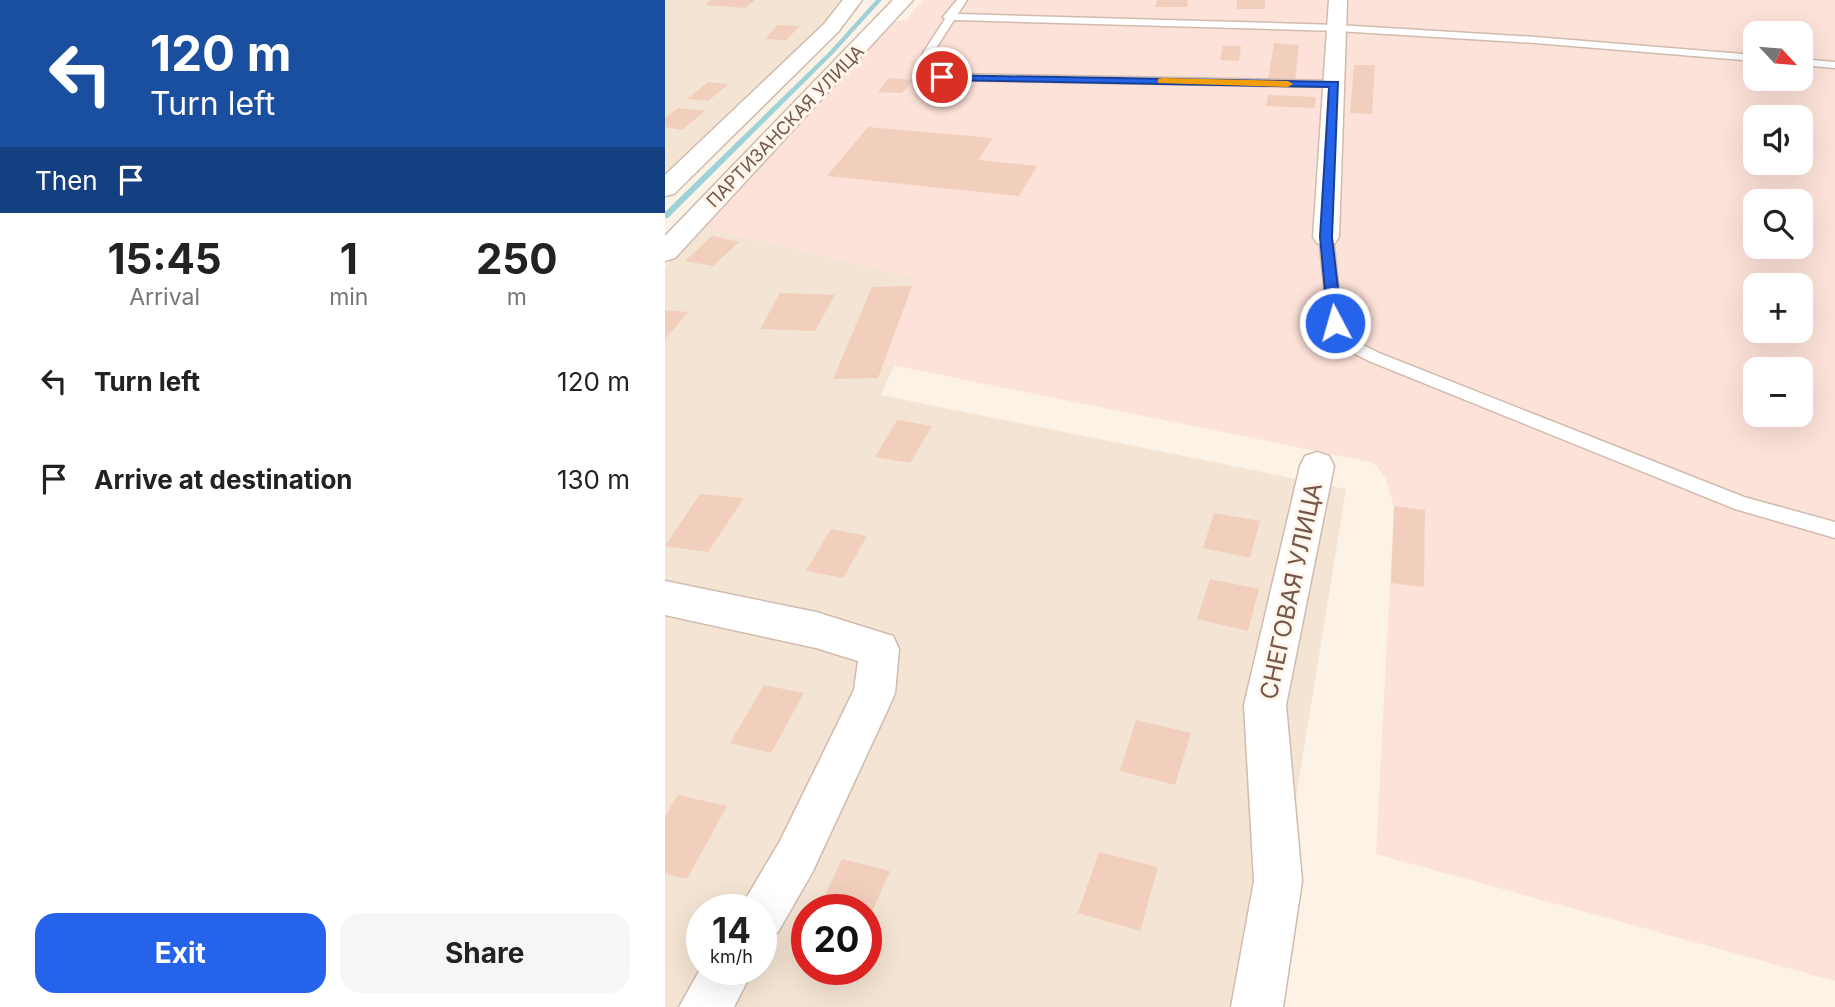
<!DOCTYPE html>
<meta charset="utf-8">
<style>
body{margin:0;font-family:Inter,sans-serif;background:#f6f6f6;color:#222;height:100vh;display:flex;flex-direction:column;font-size:26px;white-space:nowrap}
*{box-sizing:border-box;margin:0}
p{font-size:23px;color:#767676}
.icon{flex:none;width:38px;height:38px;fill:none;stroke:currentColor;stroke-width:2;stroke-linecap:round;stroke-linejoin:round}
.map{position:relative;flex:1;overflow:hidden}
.drawer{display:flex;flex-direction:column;background:#fff;width:665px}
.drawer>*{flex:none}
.banner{background:#1a4fa0;color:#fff;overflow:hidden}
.needle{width:46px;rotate:116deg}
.controls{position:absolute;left:1078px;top:21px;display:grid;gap:14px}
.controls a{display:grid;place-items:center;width:70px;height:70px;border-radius:14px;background:#fff;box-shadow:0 7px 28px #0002;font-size:35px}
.speed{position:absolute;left:21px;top:894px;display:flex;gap:14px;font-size:35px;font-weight:700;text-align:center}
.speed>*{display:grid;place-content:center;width:91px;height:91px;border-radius:50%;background:#fff;box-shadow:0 7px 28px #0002;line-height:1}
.speed small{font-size:18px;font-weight:400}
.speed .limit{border:10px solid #d22;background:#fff;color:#111}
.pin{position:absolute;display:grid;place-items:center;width:60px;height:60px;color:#fff;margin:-30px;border:4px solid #fff;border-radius:50%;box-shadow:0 2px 7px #0007}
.me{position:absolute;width:77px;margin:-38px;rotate:354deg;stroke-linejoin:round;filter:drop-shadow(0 0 5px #0008)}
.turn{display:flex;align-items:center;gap:24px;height:147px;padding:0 35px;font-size:32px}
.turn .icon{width:91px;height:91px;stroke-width:2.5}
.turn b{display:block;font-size:49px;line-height:60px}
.then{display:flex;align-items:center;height:66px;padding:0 35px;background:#0003;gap:14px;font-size:26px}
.eta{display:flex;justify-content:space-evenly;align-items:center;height:119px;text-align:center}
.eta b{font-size:42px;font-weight:700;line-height:49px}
.button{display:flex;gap:14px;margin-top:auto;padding:14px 35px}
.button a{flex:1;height:80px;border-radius:21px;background:#2563eb;color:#fff;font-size:28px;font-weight:700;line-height:80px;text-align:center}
.button a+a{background:#f6f6f6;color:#222}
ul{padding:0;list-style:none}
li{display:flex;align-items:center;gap:21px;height:98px;padding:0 35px}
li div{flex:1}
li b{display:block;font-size:26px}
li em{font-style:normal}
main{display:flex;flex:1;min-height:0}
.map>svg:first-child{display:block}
</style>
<main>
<section class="drawer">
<div class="banner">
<div class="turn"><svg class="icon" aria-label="left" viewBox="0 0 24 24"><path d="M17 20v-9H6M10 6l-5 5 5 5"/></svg><div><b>120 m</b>Turn left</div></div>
<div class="then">Then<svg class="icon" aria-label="arrive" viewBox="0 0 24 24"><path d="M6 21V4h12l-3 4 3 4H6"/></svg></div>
</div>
<div class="eta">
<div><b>15:45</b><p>Arrival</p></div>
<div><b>1</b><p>min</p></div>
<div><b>250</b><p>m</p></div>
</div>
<ul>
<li><svg class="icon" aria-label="left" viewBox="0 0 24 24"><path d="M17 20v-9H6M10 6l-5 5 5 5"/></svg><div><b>Turn left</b></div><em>120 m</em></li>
<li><svg class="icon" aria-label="arrive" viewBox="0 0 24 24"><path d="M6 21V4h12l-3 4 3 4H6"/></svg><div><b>Arrive at destination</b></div><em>130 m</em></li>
</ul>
<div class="button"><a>Exit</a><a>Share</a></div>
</section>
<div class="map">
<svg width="1170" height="1007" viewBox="0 0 1170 1007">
<rect width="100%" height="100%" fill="#fcf2e5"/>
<g fill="#f4e4d3" fill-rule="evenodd">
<path d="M 0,0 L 180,0 L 138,47 L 0,177 Z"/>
<path d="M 38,228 L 269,273 L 216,395 L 681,489 L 628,816 L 580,1007 L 0,1007 L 0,267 ZM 37,910 L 96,910 L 96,970 L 37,970 ZM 142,910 L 201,910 L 201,970 L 142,970 Z"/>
</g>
<path fill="#fde2d9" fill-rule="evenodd" d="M 258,0 L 1170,0 L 1170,981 L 711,854 L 729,507 L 721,479 L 712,466 L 705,462 L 218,363 L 247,286 L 248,277 L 38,228 L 228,22 L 241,20 ZM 1090,33 L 1136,33 L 1136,79 L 1090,79 ZM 1090,117 L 1136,117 L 1136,163 L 1090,163 ZM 1090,201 L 1136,201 L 1136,247 L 1090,247 ZM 1090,285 L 1136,285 L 1136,331 L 1090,331 ZM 1090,369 L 1136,369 L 1136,415 L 1090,415 Z"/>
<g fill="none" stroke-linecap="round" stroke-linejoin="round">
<path fill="#9fd2d8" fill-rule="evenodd" d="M 211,0 L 217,0 L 168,54 L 3,218 L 0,218 L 0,212 L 164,52 Z"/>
</g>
<g fill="#f2cfbc">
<path d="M 46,0 L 90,0 L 80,8 L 40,5 Z"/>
<path d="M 492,0 L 523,0 L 522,7 L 490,7 Z"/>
<rect x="572" y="0" width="28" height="9"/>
<path d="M 113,25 L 135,26 L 121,40 L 100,39 Z"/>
<path d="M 609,43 L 634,45 L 630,81 L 603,80 Z"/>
<path d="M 558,46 L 576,46 L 574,61 L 555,60 Z"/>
<path d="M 689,65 L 710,65 L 707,114 L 685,113 Z"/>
<path d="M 224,78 L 248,80 L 237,93 L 213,92 Z"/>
<path d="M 43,82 L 64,84 L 43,101 L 22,99 Z"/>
<path d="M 603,95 L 651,97 L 650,108 L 601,106 Z"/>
<path d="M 13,108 L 40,111 L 17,130 L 0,127 L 0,118 Z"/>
<path d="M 203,127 L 328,138 L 313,160 L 372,166 L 354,196 L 162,176 Z"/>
<path d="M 47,236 L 74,242 L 48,266 L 20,261 Z"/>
<path d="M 247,286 L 213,378 L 168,379 L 207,287 Z"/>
<path d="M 115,293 L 170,295 L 150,331 L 95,329 Z"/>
<path d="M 0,310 L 23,312 L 0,339 Z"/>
<path d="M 232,420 L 267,426 L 245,463 L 210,457 Z"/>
<path d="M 35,494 L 79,498 L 43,552 L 0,546 Z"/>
<path d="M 729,506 L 760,510 L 759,587 L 726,583 Z"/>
<path d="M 549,513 L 595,521 L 585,558 L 538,548 Z"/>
<path d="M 166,529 L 202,536 L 178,578 L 141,571 Z"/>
<path d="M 545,579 L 594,589 L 583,631 L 532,619 Z"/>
<path d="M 99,685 L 139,693 L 106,753 L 65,743 Z"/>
<path d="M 471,720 L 526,733 L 510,785 L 455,771 Z"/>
<path d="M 13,795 L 62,806 L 22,879 L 0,874 L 0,816 Z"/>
<path d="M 434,852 L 493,867 L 475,931 L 413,913 Z"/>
<path d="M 177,859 L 225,871 L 201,925 L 201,910 L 153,910 Z"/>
</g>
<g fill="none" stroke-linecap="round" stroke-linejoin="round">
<defs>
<g id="lane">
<path d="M 292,0 L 302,0 L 293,14 L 673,25 L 870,37 L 1090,55 L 1090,61 L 870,43 L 673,31 L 289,20 L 268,53 L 264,68 L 279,74 L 670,81 L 675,84 L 670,87 L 277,80 L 253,69 L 258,53 L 280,19 L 278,17 Z"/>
<path d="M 1136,59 L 1170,62 L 1170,68 L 1136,65 Z"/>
<path d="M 661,233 L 668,237 L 677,323 L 686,339 L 714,353 L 1079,497 L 1170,522 L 1170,538 L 1070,509 L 704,361 L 676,347 L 663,323 L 654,237 Z"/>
</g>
<g id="street">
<path d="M 178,0 L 197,0 L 173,32 L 9,194 L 0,196 L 0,175 L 159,24 Z"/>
<path d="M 228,0 L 248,0 L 10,258 L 0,261 L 0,236 Z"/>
<path d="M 664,0 L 682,0 L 674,237 L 670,243 L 661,245 L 652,243 L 648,237 Z"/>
<path d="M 652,452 L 664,456 L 669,466 L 621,705 L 637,881 L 618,1007 L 566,1007 L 589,881 L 579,705 L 635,466 L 640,456 Z"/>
<path d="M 0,581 L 151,612 L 228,636 L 234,649 L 230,693 L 224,707 L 147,873 L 113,932 L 96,939 L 96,910 L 74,910 L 115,841 L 189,690 L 193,661 L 151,648 L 0,615 Z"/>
<path d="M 37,966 L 37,970 L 88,970 L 69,1007 L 14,1007 Z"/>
</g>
</defs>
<use href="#lane" stroke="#d0bbae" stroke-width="3"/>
<use href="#street" stroke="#d0bbae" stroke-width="3"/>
<use href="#lane" fill="#fff" fill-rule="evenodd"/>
<use href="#street" fill="#fff" fill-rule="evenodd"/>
</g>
<path fill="#2563eb" stroke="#184099" stroke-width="2" d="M 274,75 L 673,82 L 667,237 L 677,323 L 675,326 L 670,327 L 663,323 L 655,237 L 664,87 L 277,80 L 274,79 Z"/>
<path fill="#f59e0b" d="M 497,78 L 623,81 L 628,84 L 623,87 L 493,83 L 493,79 Z"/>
<g text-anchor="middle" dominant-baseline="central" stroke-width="6" stroke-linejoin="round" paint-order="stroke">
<g font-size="18" fill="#75574a" stroke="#fff6eb">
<text transform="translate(120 126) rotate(-46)">ПАРТИЗАНСКАЯ УЛИЦА</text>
</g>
<g font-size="24" fill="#75574a" stroke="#fff6eb">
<text transform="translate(626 591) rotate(-78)">СНЕГОВАЯ УЛИЦА</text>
</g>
</g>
</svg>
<div class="controls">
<a><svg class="needle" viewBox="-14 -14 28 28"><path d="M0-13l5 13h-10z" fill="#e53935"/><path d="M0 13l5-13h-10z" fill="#767676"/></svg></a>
<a><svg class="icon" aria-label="sound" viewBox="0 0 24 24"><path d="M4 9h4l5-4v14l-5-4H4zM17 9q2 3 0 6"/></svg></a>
<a><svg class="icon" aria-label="search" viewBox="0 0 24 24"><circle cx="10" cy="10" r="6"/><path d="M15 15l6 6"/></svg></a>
<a>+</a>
<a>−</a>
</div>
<div class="speed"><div>14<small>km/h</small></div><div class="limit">20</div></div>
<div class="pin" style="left:277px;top:77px;background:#d93025"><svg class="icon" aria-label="arrive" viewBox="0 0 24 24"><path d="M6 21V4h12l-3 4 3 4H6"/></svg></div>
<svg class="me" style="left:670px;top:323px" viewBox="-20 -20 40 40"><circle r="17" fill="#2563eb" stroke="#fff" stroke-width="3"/><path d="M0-11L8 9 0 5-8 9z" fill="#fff"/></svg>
</div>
</main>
